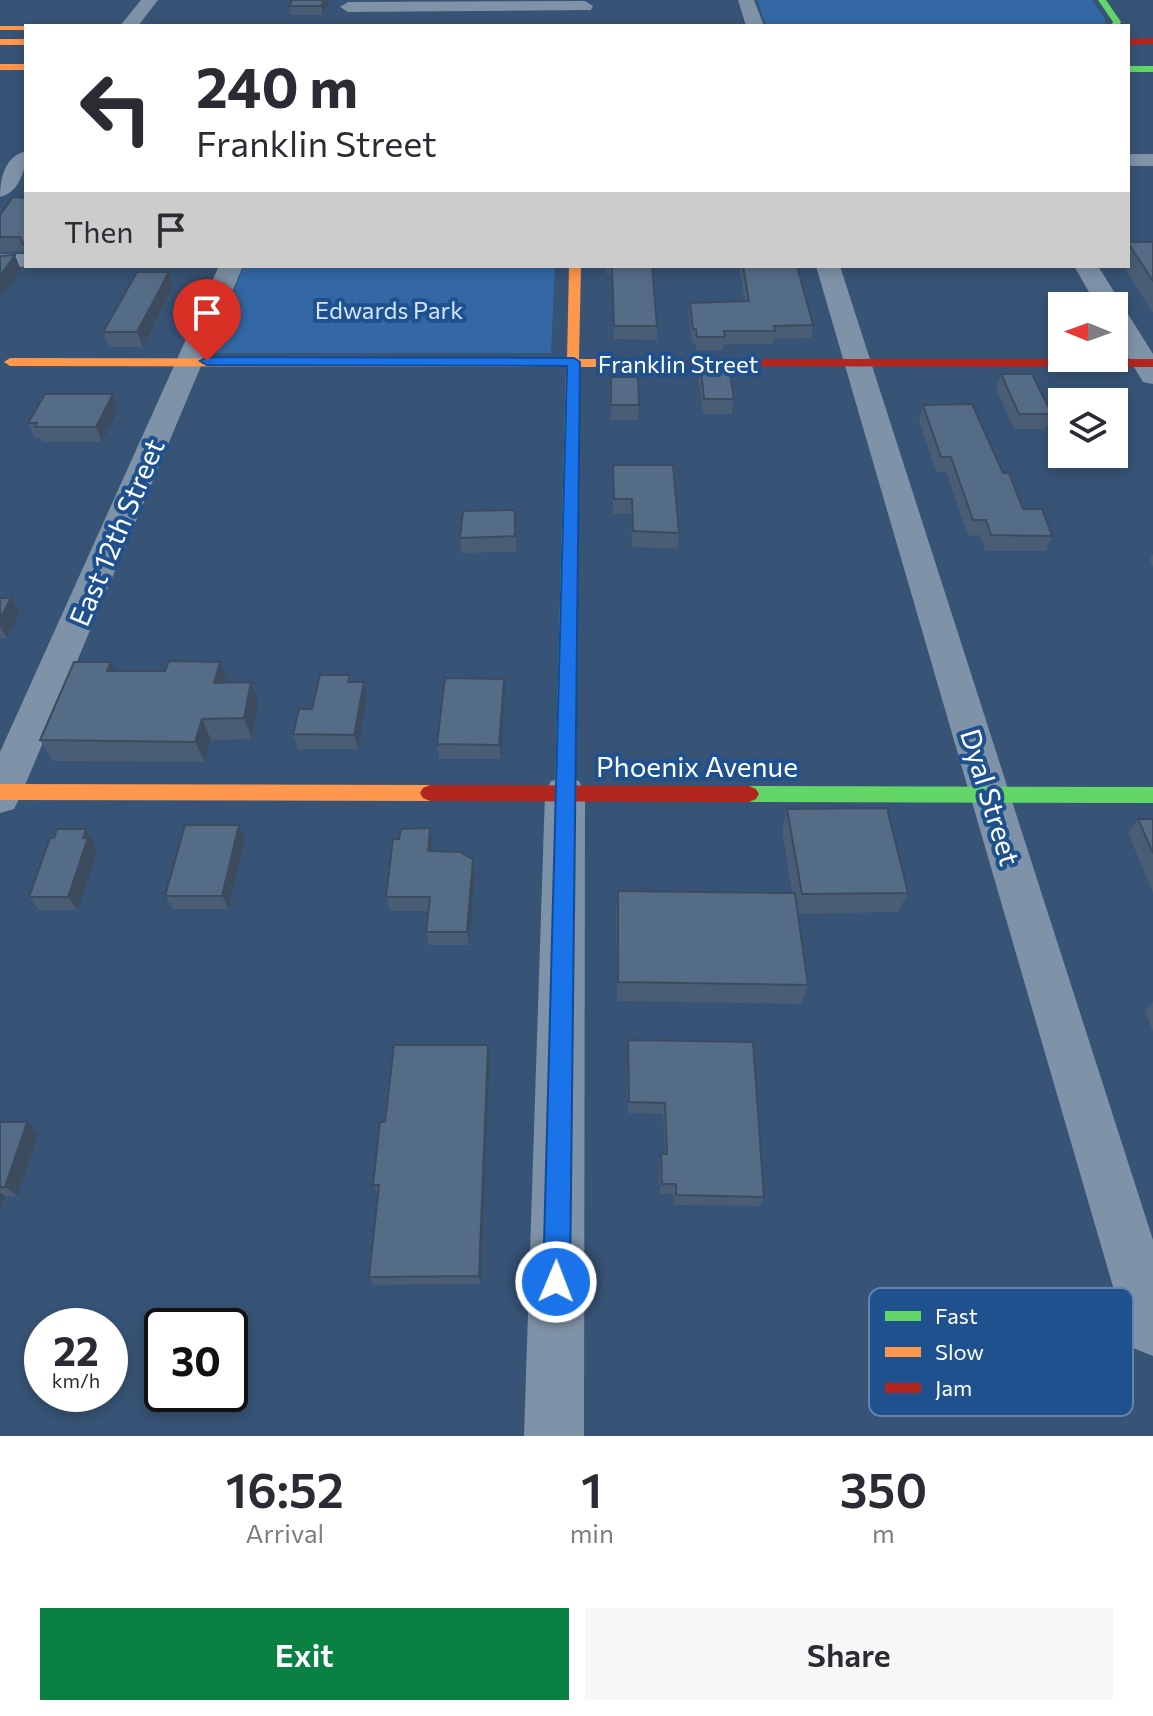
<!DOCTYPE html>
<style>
body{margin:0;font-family:Commissioner,sans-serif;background:#f7f7f7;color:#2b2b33;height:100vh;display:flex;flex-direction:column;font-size:30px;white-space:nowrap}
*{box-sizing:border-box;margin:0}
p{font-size:26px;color:#7c7c81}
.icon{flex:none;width:44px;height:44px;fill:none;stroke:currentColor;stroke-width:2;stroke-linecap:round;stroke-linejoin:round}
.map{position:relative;height:1436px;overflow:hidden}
.panel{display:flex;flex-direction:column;background:#fff;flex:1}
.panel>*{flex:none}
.hud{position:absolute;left:24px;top:24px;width:1106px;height:244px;border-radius:0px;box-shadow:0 4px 12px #0003;background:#fff;color:#2b2b33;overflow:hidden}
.needle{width:52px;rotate:271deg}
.fabs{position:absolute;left:1048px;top:292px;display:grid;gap:16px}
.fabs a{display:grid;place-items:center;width:80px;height:80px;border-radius:0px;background:#fff;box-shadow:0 4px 12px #0003;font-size:40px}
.speed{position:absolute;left:24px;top:1308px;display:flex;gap:16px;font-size:40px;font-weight:700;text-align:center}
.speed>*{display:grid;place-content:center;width:104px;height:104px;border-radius:50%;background:#fff;box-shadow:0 4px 12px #0003;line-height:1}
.speed small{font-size:20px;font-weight:400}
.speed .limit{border:4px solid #111;border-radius:12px;background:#fff;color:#111}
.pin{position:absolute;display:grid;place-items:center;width:68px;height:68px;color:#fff;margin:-82px -34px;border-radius:50% 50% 50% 0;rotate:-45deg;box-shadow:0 0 8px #0007}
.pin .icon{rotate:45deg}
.me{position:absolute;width:88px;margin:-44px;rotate:1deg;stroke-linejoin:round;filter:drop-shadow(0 0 6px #0008)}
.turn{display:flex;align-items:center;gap:28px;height:168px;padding:0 40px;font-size:36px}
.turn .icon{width:104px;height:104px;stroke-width:2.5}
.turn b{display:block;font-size:56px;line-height:68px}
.then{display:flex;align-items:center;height:76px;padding:0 40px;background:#0003;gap:16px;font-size:30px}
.eta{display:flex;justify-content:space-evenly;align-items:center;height:136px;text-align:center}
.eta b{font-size:48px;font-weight:600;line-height:56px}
.primary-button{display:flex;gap:16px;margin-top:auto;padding:16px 40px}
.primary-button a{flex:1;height:92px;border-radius:0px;background:#0b8043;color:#fff;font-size:32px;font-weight:600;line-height:92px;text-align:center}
.primary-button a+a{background:#f7f7f7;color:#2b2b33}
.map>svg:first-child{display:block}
</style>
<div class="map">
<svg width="1153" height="1436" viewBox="0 0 1153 1436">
<rect width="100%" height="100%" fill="#375375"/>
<g fill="#3368a5">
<path d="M 757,0 L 1092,0 L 1105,19 L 1105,24 L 766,26 Z"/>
<path d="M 244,266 L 555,266 L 551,353 L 208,353 Z"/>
</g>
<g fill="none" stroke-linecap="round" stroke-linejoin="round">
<g fill="#7f93a8" fill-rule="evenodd">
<path d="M 141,0 L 158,0 L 138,26 L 120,26 Z"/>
<path d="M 738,0 L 754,0 L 764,26 L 746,26 Z"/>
<path d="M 585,1 L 593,6 L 591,10 L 348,12 L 340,7 L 348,2 Z"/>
<path d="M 26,151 C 26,169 20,192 0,197 C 0,178 5,156 26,151 Z"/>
<rect x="1128" y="154" width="25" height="12"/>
<path d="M 0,254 L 26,254 L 26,266 L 35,266 L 0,268 Z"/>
<path d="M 219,266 L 243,266 L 20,797 L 14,809 L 0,813 L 0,752 Z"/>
<path d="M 816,266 L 840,266 L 1153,1240 L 1153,1356 L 1133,1348 L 1125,1328 Z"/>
<path d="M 1074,266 L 1098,266 L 1153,354 L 1153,384 L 1143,382 L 1114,334 L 1114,306 L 1097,306 Z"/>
<path d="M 565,777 L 579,781 L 585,793 L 584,1436 L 524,1436 L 545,793 L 551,781 Z"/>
</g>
<g fill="#63d668" fill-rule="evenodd">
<path d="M 1098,0 L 1106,0 L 1121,22 L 1119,26 L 1111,26 L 1113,22 Z"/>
<rect x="1128" y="66" width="25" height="6"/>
<path d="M 572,402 L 579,406 L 575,793 L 572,798 L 565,801 L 558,798 L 555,793 L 565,406 Z"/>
<path d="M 749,786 L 1153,787 L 1153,803 L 749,802 L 742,799 L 739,794 L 742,789 Z"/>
</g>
<g fill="#ff974d" fill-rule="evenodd">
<path d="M 0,26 L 28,26 L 26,30 L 0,30 Z"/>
<rect x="0" y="39" width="26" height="6"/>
<rect x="0" y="64" width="26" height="6"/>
<path d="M 569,266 L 581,266 L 579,359 L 637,359 L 643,363 L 637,367 L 579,367 L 579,406 L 572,410 L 565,406 L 566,367 L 10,366 L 4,362 L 10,358 L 567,359 Z"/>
<path d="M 0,784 L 430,785 L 437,788 L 440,793 L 437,798 L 430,801 L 0,800 Z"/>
</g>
<g fill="#b3261e" fill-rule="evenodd">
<path d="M 1153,38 L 1153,44 L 1128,45 L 1128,39 Z"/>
<path d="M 637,359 L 1153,359 L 1153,367 L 632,366 L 632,360 Z"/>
<path d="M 430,785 L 749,786 L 756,789 L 759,794 L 756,799 L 749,802 L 430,801 L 423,798 L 420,793 L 423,788 Z"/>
</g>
</g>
<g fill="#495d74">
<path d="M 292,0 L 330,0 L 323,15 L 291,15 L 289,6 Z"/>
<path d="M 26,198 L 26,251 L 0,252 L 0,215 Z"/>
<path d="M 1128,242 L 1153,242 L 1153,313 L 1123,266 L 1128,266 Z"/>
<path d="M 606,266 L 652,266 L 657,326 L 657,340 L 614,339 L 612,274 L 606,274 Z"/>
<path d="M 739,266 L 797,266 L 813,325 L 811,338 L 773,339 L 773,344 L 724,344 L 723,350 L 696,350 L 695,343 L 692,343 L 689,316 L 690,303 L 745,301 Z"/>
<path d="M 169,272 L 173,286 L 143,347 L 109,347 L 103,332 Z"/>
<path d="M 700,360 L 734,399 L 732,414 L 703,414 L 698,375 Z"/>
<path d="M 1001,374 L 1052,414 L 1046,429 L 1014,429 L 996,389 Z"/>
<path d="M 611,377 L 639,405 L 638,420 L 611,420 Z"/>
<path d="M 113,394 L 119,409 L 102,442 L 42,442 L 40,438 L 35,438 L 28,423 Z"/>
<path d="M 923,405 L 1003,473 L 1023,509 L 1052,536 L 1046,551 L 985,551 L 980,535 L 968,536 L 946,472 L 936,472 L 919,421 Z"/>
<path d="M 613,465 L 679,533 L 678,549 L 632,547 L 631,514 L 613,514 Z"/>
<path d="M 516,525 L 516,552 L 461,553 L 460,538 Z"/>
<path d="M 1153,554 L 1153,567 L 1150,560 Z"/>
<path d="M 0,598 L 11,598 L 20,613 L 7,638 L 0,638 Z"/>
<path d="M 220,662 L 228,682 L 258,703 L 252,739 L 211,740 L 205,762 L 53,761 L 40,740 L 116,671 L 165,671 Z"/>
<path d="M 350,675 L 352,682 L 367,697 L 358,749 L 298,749 L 293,734 L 312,709 Z"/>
<path d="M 505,694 L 501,759 L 439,759 L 437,744 Z"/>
<path d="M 787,809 L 908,893 L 898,912 L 798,914 L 808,985 L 801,1004 L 617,1001 L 616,910 L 618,891 L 792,893 L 782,830 Z"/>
<path d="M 1138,819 L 1153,819 L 1153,893 L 1128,833 Z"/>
<path d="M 239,825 L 245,839 L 229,909 L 173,909 L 165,896 Z"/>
<path d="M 86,829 L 95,843 L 94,847 L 97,852 L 78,910 L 39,910 L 29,897 L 54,838 Z"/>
<path d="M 433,842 L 432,851 L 473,859 L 475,873 L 469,945 L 429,945 L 426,932 L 428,911 L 390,911 L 386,897 Z"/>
<path d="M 1153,1002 L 1153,1032 L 1145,1010 Z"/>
<path d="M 628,1040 L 764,1197 L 760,1206 L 674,1205 L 673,1194 L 660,1194 L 659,1164 L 661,1154 L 665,1154 L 663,1114 L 628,1113 L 627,1052 Z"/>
<path d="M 488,1045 L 490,1056 L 481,1284 L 374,1285 L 369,1277 L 378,1195 L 373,1185 L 385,1122 Z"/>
<path d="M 0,1122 L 39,1133 L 18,1196 L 5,1196 L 0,1212 Z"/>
</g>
<g fill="#3c4c5e">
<path d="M 324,0 L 330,0 L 323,15 L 321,6 Z"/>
<path d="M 15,255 L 21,270 L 0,299 L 0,276 Z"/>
<path d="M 169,272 L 173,286 L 143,347 L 137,332 Z"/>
<path d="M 113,394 L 119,409 L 102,442 L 96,427 Z"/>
<path d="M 11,598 L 20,613 L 7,638 L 0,627 L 0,619 Z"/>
<path d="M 111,662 L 122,683 L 107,671 Z"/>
<path d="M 220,662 L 228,683 L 214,683 Z"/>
<path d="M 504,679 L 505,694 L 501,759 L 499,745 Z"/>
<path d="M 251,682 L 258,703 L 252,739 L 244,718 Z"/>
<path d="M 364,682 L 367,697 L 358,749 L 354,735 Z"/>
<path d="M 202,719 L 211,740 L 205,762 L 195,742 Z"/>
<path d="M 239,825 L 245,839 L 229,909 L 222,896 Z"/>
<path d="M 430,828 L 433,842 L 430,865 L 428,851 Z"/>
<path d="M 86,829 L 95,843 L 94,847 L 97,852 L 78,910 L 68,897 Z"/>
<path d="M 473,859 L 475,873 L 469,945 L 467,932 Z"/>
<path d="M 488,1045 L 490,1056 L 481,1284 L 479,1276 Z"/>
<path d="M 27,1122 L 39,1133 L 18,1196 L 5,1187 Z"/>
<path d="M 0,1192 L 5,1196 L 0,1212 Z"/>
</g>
<g fill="#556c87" stroke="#3c4c5e" stroke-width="2">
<path d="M 292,0 L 324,0 L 321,6 L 289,6 Z"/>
<path d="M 13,197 L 26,198 L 26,241 L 23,244 L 20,237 L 0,237 L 0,215 Z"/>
<path d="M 1128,242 L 1153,242 L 1153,281 L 1128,243 Z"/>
<path d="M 15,255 L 0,276 L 0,256 Z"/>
<path d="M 612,266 L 652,266 L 657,326 L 614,326 Z"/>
<path d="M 743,266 L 797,266 L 813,325 L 774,326 L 775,331 L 724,331 L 725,337 L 697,337 L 696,329 L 693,329 L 690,303 L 749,301 Z"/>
<path d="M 137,272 L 169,272 L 137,332 L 103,332 Z"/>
<path d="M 700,360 L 728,360 L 734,399 L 704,399 Z"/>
<path d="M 1001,374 L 1032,374 L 1052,414 L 1019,414 Z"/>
<path d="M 611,377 L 638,377 L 639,405 L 611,405 Z"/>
<path d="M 45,394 L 113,394 L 96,427 L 35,427 L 37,423 L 28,423 Z"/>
<path d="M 972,404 L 1003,473 L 1009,473 L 1023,509 L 1042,509 L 1052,536 L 991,535 L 986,520 L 973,520 L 951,457 L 941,457 L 923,405 Z"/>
<path d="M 613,465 L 673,465 L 679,533 L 633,531 L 632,499 L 614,499 Z"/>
<path d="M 515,510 L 515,536 L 460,538 L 463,511 Z"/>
<path d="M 0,598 L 11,598 L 0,619 Z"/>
<path d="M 169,661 L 220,662 L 214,683 L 251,682 L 244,718 L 202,719 L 195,742 L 40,740 L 74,662 L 111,662 L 107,671 L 165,671 Z"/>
<path d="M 320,675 L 350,675 L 348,682 L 364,682 L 354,735 L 293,734 L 299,709 L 312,709 Z"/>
<path d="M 445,678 L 504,679 L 499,745 L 437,744 Z"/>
<path d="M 887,808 L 908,893 L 802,894 L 787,809 Z"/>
<path d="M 1138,819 L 1153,819 L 1153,853 Z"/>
<path d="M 185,825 L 239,825 L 222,896 L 165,896 Z"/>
<path d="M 430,828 L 428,851 L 460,852 L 473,859 L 467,932 L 426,932 L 430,897 L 386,897 L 393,839 L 399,839 L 401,829 Z"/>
<path d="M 57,829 L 86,829 L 83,838 L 88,838 L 68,897 L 29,897 L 50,838 L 54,838 Z"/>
<path d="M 618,891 L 795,893 L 808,985 L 618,982 Z"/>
<path d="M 628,1040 L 753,1042 L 764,1197 L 676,1195 L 676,1184 L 662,1184 L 661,1154 L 667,1154 L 665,1103 L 629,1102 Z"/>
<path d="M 394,1045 L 488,1045 L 479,1276 L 369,1277 L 379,1185 L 373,1185 L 380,1122 L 385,1122 Z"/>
<path d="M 0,1122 L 27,1122 L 5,1187 L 0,1187 Z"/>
</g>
<path fill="#1a73e8" stroke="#114b97" stroke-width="2" d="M 574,358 L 580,362 L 570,1282 L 566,1292 L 556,1295 L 547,1292 L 543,1282 L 567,366 L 207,365 L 200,361 L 207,357 Z"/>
<g text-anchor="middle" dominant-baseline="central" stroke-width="8" stroke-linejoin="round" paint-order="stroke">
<g font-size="24" fill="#d2e5f9" stroke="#1e518e">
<text x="389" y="309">Edwards Park</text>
</g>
<g font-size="24" fill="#fff" stroke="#1e518e">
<text x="678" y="363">Franklin Street</text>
</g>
<g font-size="28" fill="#fff" stroke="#1e518e">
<text transform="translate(116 532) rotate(-67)">East 12th Street</text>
<text x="697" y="766">Phoenix Avenue</text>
<text transform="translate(991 797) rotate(73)">Dyal Street</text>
</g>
</g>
<rect x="869" y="1288" width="264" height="128" rx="12" fill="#1e518e" stroke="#6285b0" stroke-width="2"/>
<rect x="885" y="1311" width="36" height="10" fill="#63d668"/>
<rect x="885" y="1347" width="36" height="10" fill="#ff974d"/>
<rect x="885" y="1383" width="36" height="10" fill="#b3261e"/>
<g font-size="22" fill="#fff">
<text x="935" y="1324">Fast</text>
<text x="935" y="1360">Slow</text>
<text x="935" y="1396">Jam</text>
</g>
</svg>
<div class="fabs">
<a><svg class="needle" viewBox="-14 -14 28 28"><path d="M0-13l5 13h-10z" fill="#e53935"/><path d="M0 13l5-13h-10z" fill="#7c7c81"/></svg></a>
<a><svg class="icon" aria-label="layers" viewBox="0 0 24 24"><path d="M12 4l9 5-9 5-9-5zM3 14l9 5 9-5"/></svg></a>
</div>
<div class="speed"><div>22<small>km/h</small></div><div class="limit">30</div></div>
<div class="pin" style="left:207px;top:361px;background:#d93025"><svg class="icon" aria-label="arrive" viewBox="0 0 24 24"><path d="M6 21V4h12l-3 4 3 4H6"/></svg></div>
<svg class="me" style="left:556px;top:1282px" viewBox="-20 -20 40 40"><circle r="17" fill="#1a73e8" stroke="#fff" stroke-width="3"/><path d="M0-11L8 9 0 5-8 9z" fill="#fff"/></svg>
<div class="hud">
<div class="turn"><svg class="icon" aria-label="left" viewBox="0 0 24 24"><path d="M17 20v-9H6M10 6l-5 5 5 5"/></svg><div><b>240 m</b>Franklin Street</div></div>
<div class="then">Then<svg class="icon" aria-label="arrive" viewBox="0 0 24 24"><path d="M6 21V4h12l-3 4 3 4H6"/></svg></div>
</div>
</div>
<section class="panel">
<div class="eta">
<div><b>16:52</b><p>Arrival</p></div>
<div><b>1</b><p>min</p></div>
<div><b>350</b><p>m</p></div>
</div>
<div class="primary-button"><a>Exit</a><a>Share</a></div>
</section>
